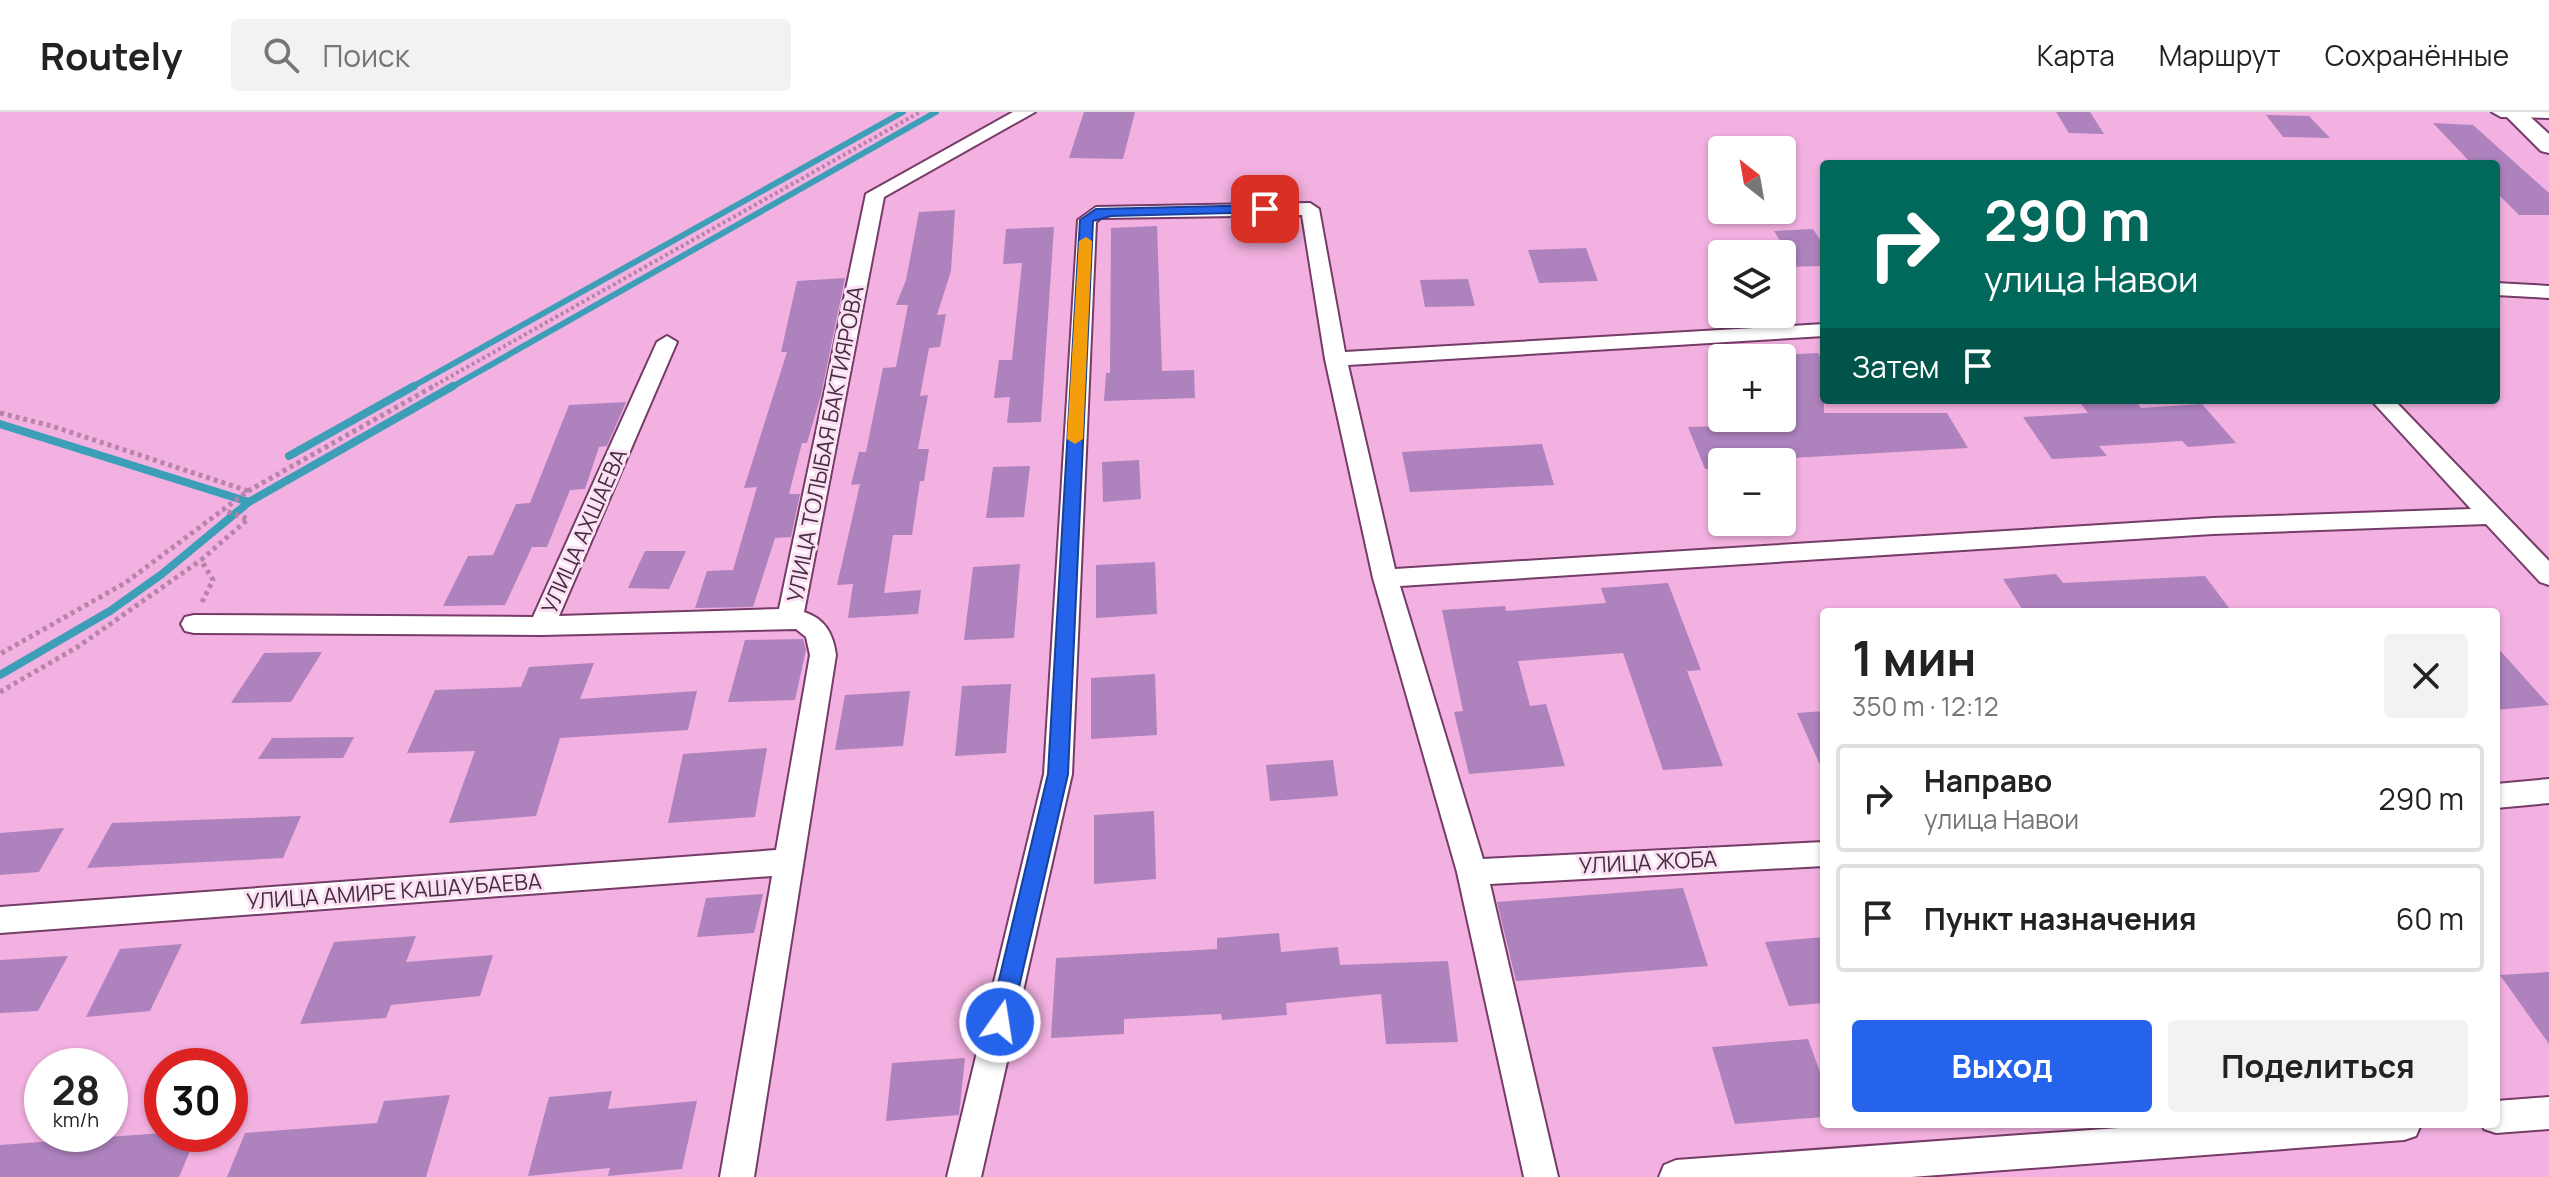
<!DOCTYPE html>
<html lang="ru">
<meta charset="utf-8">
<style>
body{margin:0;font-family:Manrope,sans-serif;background:#f2f2f2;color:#222;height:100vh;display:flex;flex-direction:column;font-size:30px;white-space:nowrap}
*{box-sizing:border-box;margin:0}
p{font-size:26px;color:#767676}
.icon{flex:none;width:44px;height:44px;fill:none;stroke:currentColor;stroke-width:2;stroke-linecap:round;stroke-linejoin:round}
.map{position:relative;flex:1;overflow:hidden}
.side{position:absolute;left:1820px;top:496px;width:680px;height:520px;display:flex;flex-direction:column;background:#fff;border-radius:8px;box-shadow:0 2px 6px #0004}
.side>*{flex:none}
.banner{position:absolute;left:1820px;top:48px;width:680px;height:244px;border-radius:8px;box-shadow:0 2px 6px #0004;background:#00695c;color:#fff;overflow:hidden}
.needle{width:52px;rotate:329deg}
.tools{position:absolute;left:1708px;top:24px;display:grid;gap:16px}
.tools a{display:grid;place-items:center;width:88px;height:88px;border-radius:8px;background:#fff;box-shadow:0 2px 6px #0004;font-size:40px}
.speed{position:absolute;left:24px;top:936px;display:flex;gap:16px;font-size:40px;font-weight:700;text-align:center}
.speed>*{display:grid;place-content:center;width:104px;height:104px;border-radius:50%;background:#fff;box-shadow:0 2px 6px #0004;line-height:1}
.speed small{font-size:20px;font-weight:400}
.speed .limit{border:12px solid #d22;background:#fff;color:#111}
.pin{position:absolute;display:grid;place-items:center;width:68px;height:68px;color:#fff;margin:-34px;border-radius:16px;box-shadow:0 4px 12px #0006}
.me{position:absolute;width:88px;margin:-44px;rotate:13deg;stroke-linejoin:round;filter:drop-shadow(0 0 6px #0008)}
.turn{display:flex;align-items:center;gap:28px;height:168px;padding:0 32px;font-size:36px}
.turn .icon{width:104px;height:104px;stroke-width:2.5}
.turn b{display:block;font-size:56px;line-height:68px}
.then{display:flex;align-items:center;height:76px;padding:0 32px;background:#0003;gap:16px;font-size:30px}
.round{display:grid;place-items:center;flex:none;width:84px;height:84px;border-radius:8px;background:#f2f2f2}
.overview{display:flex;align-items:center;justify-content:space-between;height:136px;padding:0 32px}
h1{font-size:48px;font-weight:700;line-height:60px}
.cta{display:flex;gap:16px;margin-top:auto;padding:16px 32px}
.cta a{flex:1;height:92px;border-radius:8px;background:#2563eb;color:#fff;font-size:32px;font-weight:700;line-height:92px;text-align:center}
.cta a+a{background:#f2f2f2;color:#222}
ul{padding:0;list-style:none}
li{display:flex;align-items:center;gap:24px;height:108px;margin:0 16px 12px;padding:0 16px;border:4px solid #e0e0e0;border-radius:8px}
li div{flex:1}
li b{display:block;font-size:30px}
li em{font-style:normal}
header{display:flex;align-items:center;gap:48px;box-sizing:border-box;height:112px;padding:0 40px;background:#fff;border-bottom:2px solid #e0e0e0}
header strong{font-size:38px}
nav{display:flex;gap:44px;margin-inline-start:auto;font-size:28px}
.search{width:560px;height:72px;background:#f2f2f2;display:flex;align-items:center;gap:20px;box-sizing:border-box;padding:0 28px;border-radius:8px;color:#767676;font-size:30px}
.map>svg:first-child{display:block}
</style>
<header>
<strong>Routely</strong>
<div class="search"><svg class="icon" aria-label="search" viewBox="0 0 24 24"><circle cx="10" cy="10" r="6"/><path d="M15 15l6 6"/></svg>Поиск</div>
<nav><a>Карта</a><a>Маршрут</a><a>Сохранённые</a></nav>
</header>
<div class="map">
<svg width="2549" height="1065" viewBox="0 0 2549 1065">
<rect width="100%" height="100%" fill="#f3b1e1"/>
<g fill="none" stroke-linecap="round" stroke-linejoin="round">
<g stroke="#3c9fb7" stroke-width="6">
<path d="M 410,276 L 903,0"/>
<path d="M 450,276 L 936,0"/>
</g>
<g stroke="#3c9fb7" stroke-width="8">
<path d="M 0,312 L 249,390"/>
<path d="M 289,344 L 414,274"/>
<path d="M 0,563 L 110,499 L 162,462 L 249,390 L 453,274"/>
</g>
</g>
<g fill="#ad82bd">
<path d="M 1084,0 L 1135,0 L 1123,47 L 1069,46 Z"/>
<path d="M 2056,0 L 2090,0 L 2104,22 L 2069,21 Z"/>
<path d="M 2266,3 L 2309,4 L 2330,26 L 2283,25 Z"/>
<path d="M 2433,11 L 2473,13 L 2549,81 L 2549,103 L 2519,103 L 2496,80 L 2496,52 L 2472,52 Z"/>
<path d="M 955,98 L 951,159 L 937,203 L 946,202 L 940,235 L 929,236 L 920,284 L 928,283 L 918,337 L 929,337 L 924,369 L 920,369 L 912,423 L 893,423 L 884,481 L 921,478 L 918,502 L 848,506 L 853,472 L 837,473 L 860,372 L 851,373 L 859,340 L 866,340 L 883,256 L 896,255 L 908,193 L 896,193 L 906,168 L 919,100 Z"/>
<path d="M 1157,114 L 1162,259 L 1194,258 L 1195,286 L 1104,289 L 1106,261 L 1110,261 L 1111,116 Z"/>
<path d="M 1054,115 L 1041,310 L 1007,311 L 1010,285 L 994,286 L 999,248 L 1012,248 L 1022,151 L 1003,152 L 1006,117 Z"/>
<path d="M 1813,117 L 1824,134 L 1824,154 L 1782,155 L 1782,132 L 1774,119 Z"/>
<path d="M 1586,136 L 1598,169 L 1539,171 L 1528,138 Z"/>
<path d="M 845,166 L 821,283 L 807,331 L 802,331 L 789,382 L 800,382 L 791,425 L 775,426 L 753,495 L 695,496 L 707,459 L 733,458 L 757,375 L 744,376 L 787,240 L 781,240 L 797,169 Z"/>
<path d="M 1468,167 L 1475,194 L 1425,195 L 1420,168 Z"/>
<path d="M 1818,241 L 1824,252 L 1824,301 L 1947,301 L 1968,336 L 1722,350 L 1722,357 L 1705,357 L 1688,315 L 1782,312 L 1782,243 Z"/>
<path d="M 2078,288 L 2135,288 L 2141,296 L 2202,292 L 2236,331 L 2188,335 L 2182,329 L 2099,334 L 2107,344 L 2052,347 L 2023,305 L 2088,301 Z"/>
<path d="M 626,290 L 607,334 L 599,335 L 585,377 L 570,378 L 547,435 L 532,435 L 505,493 L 443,494 L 468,444 L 493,443 L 516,392 L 530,391 L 569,293 Z"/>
<path d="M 1542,332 L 1554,373 L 1410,380 L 1402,340 Z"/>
<path d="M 1139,348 L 1141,387 L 1103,390 L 1102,350 Z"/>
<path d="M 1030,354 L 1024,405 L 986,406 L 993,355 Z"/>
<path d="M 645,439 L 686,439 L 669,477 L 628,476 Z"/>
<path d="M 1155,450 L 1157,502 L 1096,506 L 1096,453 Z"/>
<path d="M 1020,452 L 1014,526 L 964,528 L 973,455 Z"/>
<path d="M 2056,462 L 2063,471 L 2205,464 L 2232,500 L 2024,500 L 2003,467 Z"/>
<path d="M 1668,471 L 1701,558 L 1687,559 L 1723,654 L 1663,658 L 1623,541 L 1518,549 L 1530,594 L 1546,592 L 1565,654 L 1469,662 L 1454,600 L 1463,599 L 1442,498 L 1505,494 L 1506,499 L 1606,491 L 1601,476 Z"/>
<path d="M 803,527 L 806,538 L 795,588 L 728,590 L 745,528 Z"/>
<path d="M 2496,534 L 2549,593 L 2496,598 Z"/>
<path d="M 322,540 L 291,590 L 231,591 L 264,541 Z"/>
<path d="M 594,551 L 580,587 L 697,579 L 688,618 L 560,626 L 536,704 L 449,711 L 475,639 L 407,641 L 435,578 L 521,575 L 529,555 Z"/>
<path d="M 1155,562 L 1157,623 L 1091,627 L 1091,566 Z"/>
<path d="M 1011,572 L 1006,641 L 955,644 L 962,574 Z"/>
<path d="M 910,579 L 903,634 L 835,638 L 845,583 Z"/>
<path d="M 1824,599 L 1824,662 L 1797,601 Z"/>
<path d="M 354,625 L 343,646 L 258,647 L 272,626 Z"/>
<path d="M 767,636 L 755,705 L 668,711 L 683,642 Z"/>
<path d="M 1333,648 L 1338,684 L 1270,689 L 1266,653 Z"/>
<path d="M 1154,699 L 1156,767 L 1094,772 L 1094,703 Z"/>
<path d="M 301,704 L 283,746 L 87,756 L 112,711 Z"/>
<path d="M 64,716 L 39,760 L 0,763 L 0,721 Z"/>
<path d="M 1683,776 L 1708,854 L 1516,869 L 1497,790 Z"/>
<path d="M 763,782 L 754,821 L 697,825 L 706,786 Z"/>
<path d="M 1279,821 L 1281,840 L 1338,835 L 1340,853 L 1448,849 L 1458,930 L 1386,932 L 1381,882 L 1286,891 L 1287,903 L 1222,908 L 1221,902 L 1124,907 L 1124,922 L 1051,926 L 1056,846 L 1217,837 L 1217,826 Z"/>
<path d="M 416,824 L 406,850 L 493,843 L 480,884 L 391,893 L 386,906 L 300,912 L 334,830 Z"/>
<path d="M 1824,825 L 1824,891 L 1789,894 L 1765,830 Z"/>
<path d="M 182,832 L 150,899 L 86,905 L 120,837 Z"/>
<path d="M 68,844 L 38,899 L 0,901 L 0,848 Z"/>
<path d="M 2549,860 L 2549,932 L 2500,863 Z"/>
<path d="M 1808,927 L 1824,971 L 1824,1005 L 1735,1012 L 1712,935 Z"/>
<path d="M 965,946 L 959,1003 L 886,1009 L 892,951 Z"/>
<path d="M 612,979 L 608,997 L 697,989 L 682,1057 L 608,1064 L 610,1056 L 528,1064 L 549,985 Z"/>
<path d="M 450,983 L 426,1065 L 227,1065 L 245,1021 L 377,1011 L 384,989 Z"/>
<path d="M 162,1021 L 197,1022 L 179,1065 L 0,1065 L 0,1033 Z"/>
</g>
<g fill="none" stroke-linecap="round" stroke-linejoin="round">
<defs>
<g id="minor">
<path d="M 1013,0 L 1035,0 L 884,85 L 804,500 C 825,507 833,521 836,543 L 754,1065 L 720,1065 L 772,764 L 0,821 L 0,795 L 776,738 L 810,543 L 806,525 L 796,517 L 542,523 L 194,521 L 185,519 L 181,512 L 185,505 L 194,503 L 533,505 L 657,230 L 667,224 L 677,230 L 559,504 L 779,497 L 866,82 Z"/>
<path d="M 2492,0 L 2549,0 L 2549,6 L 2501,5 Z"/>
<path d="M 1310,91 L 1319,97 L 1345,240 L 1824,212 L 1824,224 L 1348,253 L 1395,457 L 2213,406 L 2471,397 L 2371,288 L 2394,288 L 2549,449 L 2549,473 L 2540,470 L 2486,412 L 2213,422 L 1400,474 L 1483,747 L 1824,730 L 1824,754 L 1490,772 L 1558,1065 L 1524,1065 L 1457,760 L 1373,466 L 1325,247 L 1302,103 L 1101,106 L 1096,110 L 1072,662 L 981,1065 L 947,1065 L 1044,662 L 1078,108 L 1096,95 Z"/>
<path d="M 2496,171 L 2549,174 L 2549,186 L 2496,183 Z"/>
<path d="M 2549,667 L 2549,691 L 2496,696 L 2496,672 Z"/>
<path d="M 2549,985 L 2549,1017 L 2496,1021 L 2484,1017 L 2482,1012 L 2496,1012 L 2496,989 Z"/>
<path d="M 2174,1012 L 2421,1012 L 2416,1024 L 2404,1028 L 1911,1065 L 1659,1065 L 1664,1053 L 1676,1048 Z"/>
</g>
<path id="tertiary" d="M 2502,0 L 2525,0 L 2549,22 L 2549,41 L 2541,39 Z"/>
</defs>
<use href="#minor" stroke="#743c67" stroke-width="4"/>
<use href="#tertiary" stroke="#743c67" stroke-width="4"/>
<path stroke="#b783a9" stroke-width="4" stroke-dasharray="3 3" stroke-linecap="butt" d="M 430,276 L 920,0"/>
<g stroke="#b783a9" stroke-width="5" stroke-dasharray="4 4" stroke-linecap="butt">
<path d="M 0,301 L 52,314 L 248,379 L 125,471 L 0,542"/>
<path d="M 248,379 L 434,274"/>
<path d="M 202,490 L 213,468 L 201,448 L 248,407 L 223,398"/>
<path d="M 0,580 L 79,534 L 201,448"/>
</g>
<use href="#minor" fill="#fff" fill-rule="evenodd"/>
<use href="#tertiary" fill="#fff" fill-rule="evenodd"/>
</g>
<path fill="#2563eb" stroke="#184099" stroke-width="2" d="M 1265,93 L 1270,94 L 1270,100 L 1111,104 L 1093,109 L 1068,662 L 1011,910 L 1008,917 L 1000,920 L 992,917 L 989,910 L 1048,662 L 1080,108 L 1096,97 Z"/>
<path fill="#f59e0b" d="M 1086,125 L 1092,129 L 1083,327 L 1075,332 L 1067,327 L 1079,129 Z"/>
<g text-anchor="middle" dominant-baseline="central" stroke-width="6" stroke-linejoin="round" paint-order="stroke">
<g font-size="22" fill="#472d40" stroke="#fce1f4">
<text transform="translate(825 332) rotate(-79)">УЛИЦА ТОЛЫБАЯ БАКТИЯРОВА</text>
<text transform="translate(584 419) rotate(-66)">УЛИЦА АХШАЕВА</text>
<text transform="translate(1648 750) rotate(-3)">УЛИЦА ЖОБА</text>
<text transform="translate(394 779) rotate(-4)">УЛИЦА АМИРЕ КАШАУБАЕВА</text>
</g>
</g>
</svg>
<div class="tools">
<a><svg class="needle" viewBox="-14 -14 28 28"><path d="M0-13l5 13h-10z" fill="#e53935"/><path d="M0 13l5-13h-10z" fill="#767676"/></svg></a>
<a><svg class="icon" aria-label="layers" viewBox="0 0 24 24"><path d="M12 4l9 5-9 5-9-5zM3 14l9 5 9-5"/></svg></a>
<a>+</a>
<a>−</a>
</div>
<div class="speed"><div>28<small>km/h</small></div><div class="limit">30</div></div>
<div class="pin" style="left:1265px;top:97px;background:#d93025"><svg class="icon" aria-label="arrive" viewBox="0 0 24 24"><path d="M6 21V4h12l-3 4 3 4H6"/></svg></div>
<svg class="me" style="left:1000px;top:910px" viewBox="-20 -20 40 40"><circle r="17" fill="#2563eb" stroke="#fff" stroke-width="3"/><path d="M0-11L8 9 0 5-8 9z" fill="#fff"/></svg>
<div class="banner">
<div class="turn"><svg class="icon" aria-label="right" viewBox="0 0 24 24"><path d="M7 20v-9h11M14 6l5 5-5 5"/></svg><div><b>290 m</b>улица Навои</div></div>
<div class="then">Затем<svg class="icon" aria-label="arrive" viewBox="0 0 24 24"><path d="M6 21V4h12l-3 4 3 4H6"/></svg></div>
</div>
<section class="side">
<div class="overview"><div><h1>1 мин</h1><p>350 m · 12:12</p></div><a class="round"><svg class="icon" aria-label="close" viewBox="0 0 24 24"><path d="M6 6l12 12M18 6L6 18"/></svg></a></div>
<ul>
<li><svg class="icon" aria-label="right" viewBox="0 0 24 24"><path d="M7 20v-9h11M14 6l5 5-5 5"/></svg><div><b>Направо</b><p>улица Навои</p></div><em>290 m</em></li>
<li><svg class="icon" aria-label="arrive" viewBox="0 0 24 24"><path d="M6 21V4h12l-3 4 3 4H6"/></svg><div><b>Пункт назначения</b></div><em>60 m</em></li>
</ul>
<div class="cta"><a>Выход</a><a>Поделиться</a></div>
</section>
</div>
